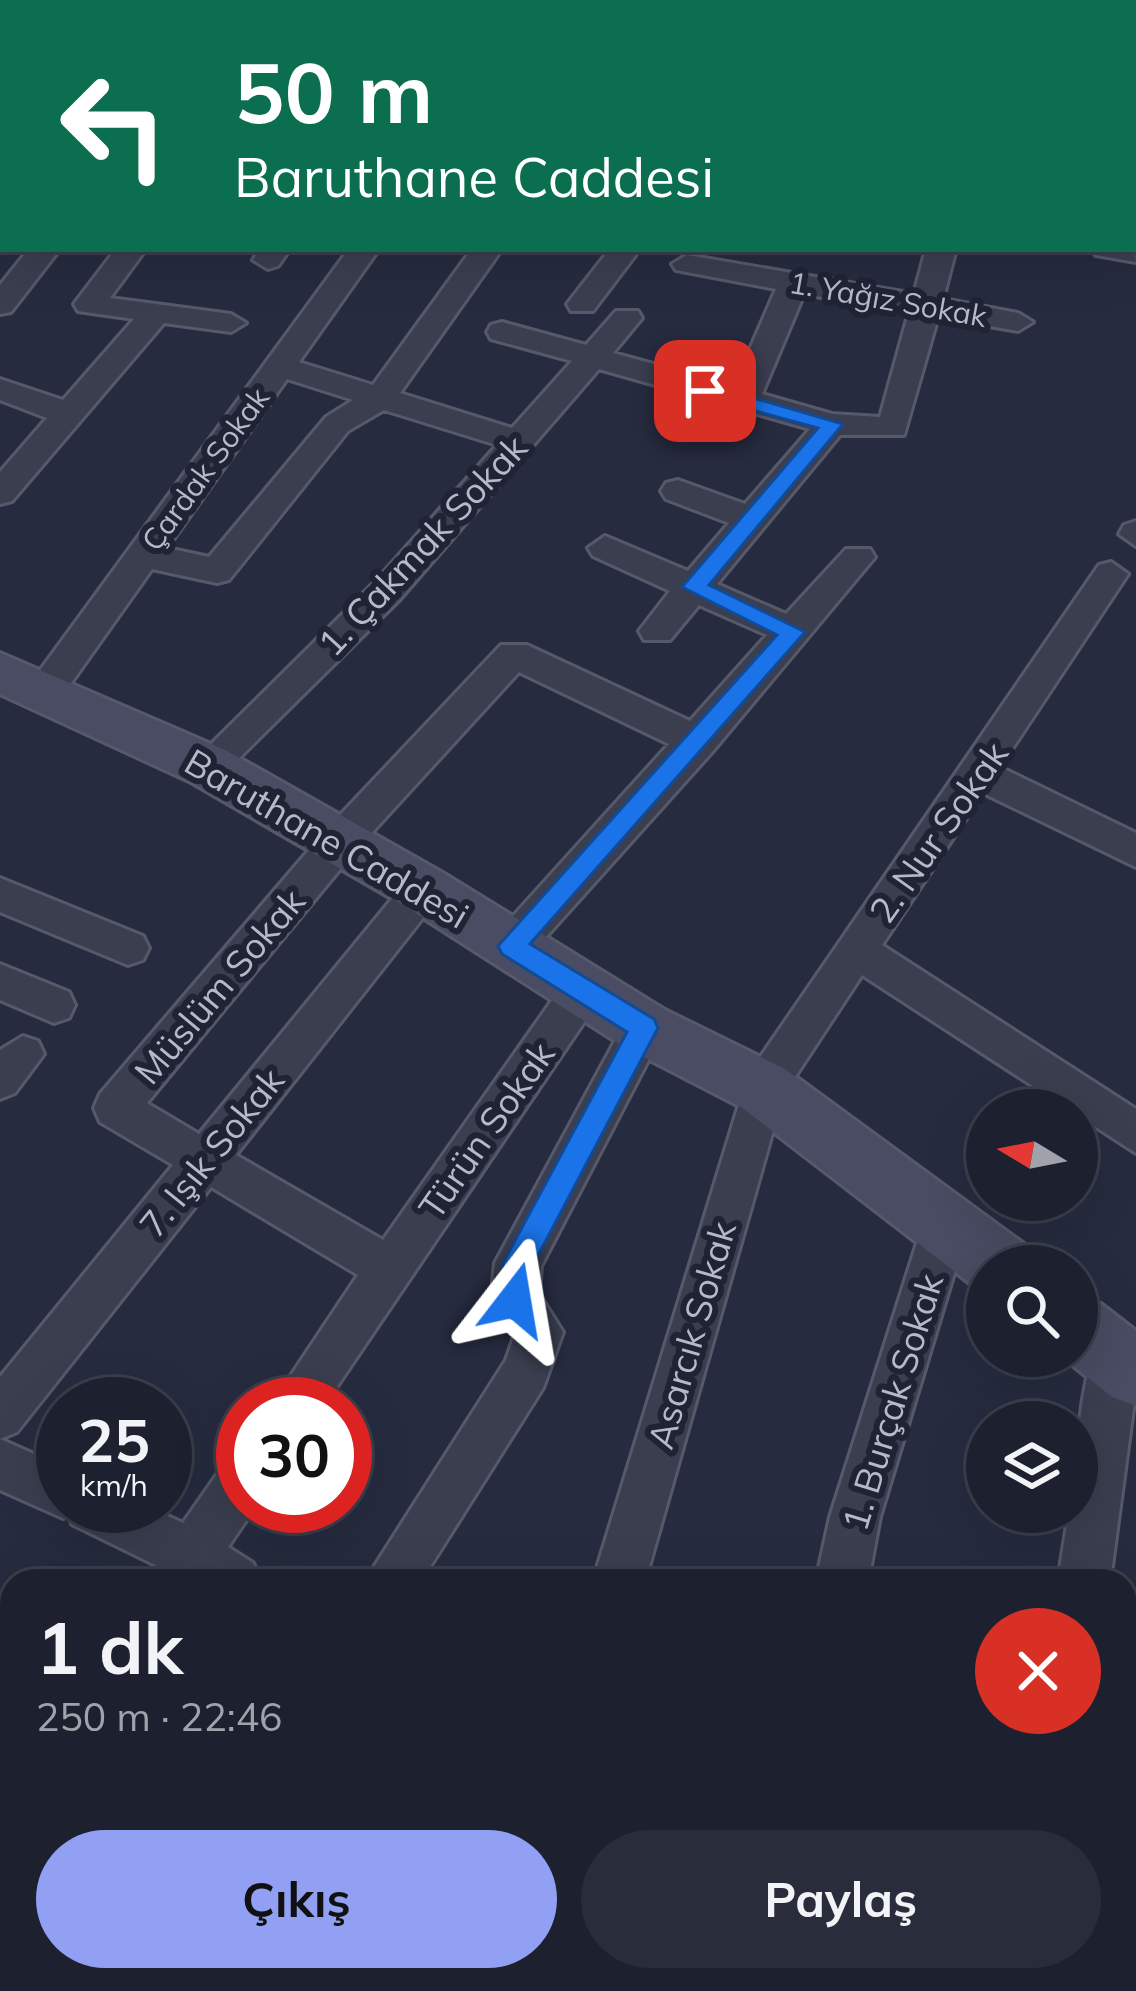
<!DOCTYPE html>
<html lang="tr">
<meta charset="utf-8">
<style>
body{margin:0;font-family:Mulish,sans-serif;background:#292d3b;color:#f1f3f6;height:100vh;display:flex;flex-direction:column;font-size:45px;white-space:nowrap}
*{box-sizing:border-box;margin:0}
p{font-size:39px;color:#a0a3aa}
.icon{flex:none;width:66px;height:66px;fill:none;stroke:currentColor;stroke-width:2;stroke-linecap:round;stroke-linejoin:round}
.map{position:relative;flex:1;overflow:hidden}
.drawer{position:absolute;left:0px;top:1569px;width:1137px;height:423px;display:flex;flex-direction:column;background:#1c202f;border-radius:36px 36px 0 0;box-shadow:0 12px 48px #0002,0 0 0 3px #3a3e4b}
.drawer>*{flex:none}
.banner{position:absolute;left:0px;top:0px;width:1137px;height:252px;box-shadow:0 12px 48px #0002,0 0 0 3px #3a3e4b;background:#0b6e4f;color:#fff;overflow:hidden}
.needle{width:78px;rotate:280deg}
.fabs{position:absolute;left:966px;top:1089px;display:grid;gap:24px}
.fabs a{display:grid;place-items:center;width:132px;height:132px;border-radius:50%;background:#1c202f;box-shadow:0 12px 48px #0002,0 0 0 3px #3a3e4b;font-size:60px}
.speed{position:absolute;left:36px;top:1377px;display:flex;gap:24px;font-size:60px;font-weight:700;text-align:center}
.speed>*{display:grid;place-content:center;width:156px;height:156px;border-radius:50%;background:#1c202f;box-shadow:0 12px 48px #0002,0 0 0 3px #3a3e4b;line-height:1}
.speed small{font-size:30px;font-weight:400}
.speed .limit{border:18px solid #d22;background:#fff;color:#111}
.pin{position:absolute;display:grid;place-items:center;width:102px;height:102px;color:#fff;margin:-51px;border-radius:24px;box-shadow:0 6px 18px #0006}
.me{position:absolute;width:132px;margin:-66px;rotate:14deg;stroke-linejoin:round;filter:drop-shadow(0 0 9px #0008)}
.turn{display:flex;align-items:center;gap:42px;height:252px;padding:0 36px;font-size:54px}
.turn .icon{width:156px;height:156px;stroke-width:2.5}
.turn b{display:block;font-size:84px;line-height:102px}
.round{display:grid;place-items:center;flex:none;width:126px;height:126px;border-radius:63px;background:#292d3b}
.head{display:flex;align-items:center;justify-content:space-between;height:204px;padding:0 36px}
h1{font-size:72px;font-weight:700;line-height:90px}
.primary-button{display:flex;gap:24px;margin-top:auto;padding:24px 36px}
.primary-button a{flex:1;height:138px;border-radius:72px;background:#92a0f4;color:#111;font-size:48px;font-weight:700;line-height:138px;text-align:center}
.primary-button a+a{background:#292d3b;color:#f1f3f6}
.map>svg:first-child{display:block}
</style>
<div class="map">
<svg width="1136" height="1991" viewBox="0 0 1136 1991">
<rect width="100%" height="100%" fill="#262b3f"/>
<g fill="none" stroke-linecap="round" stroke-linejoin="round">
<defs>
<g id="street">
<path d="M 291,0 L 325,0 L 327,3 L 293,3 Z"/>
<path d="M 552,0 L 579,0 L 550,3 Z"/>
<path d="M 636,0 L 676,0 L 678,3 L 638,3 Z"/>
<path d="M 895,0 L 921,0 L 893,3 Z"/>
<path d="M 1081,0 L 1107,0 L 1108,3 L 1082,3 Z"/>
<rect x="0" y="3" width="3" height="16"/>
<rect x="1134" y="37" width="2" height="16"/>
<path d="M 0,92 L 3,93 L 3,109 L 0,108 Z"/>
<path d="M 0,174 L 3,175 L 3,193 L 0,192 Z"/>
<path d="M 1134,244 L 1136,262 L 1096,255 L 1091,249 L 1134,249 Z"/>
<path d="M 29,249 L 60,249 L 11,312 L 0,314 L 0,285 Z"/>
<path d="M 116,249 L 146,249 L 110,298 L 231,314 L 246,323 L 231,332 L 164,323 L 12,501 L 0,504 L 0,472 L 47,418 L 0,400 L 0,379 L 63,400 L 134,319 L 78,311 L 74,304 Z"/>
<path d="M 260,249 L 290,249 L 278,266 L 268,269 L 253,260 Z"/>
<path d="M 349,249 L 379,249 L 299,362 L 373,385 L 472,249 L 502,249 L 400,393 L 512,428 L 572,361 L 491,339 L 487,332 L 491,325 L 502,322 L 586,345 L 616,311 L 638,311 L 642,318 L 613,353 L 734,386 L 776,289 L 676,270 L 672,264 L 687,255 L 914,294 L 926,249 L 956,249 L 943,299 L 1018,313 L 1033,322 L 1018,331 L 938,317 L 904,435 L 840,435 L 717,584 L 786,614 L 846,549 L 870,549 L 875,557 L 712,752 L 527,958 L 512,963 L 497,958 L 491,946 L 497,934 L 669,744 L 519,672 L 355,851 L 147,1103 L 199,1134 L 409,878 L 423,873 L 437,878 L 443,889 L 437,900 L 236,1155 L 383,1240 L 567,979 L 582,973 L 597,979 L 603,991 L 597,1003 L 325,1404 L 272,1404 L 358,1275 L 211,1187 L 17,1432 L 0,1439 L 0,1377 L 173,1165 L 100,1122 L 94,1108 L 100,1094 L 327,829 L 501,645 L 527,645 L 690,721 L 767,635 L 699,605 L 670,640 L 644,640 L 639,631 L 670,591 L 593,556 L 588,548 L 605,536 L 688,571 L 729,523 L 666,499 L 661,491 L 666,483 L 678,480 L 745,504 L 810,429 L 599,369 L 400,599 L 221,776 L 208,781 L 195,776 L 189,766 L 376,581 L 497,445 L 384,410 L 348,431 L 229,580 L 217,583 L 152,569 L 59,700 L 33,700 L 28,690 L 33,680 ZM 804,294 L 909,312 L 880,417 L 832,414 L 762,394 ZM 287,379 L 353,400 L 326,417 L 209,557 L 167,548 Z"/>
<path d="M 610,249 L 640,249 L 593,311 L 571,311 L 567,304 Z"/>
<path d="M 1136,521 L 1136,546 L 1119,534 L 1124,525 Z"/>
<path d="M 1111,562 L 1128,574 L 1000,767 L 1136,833 L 1136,867 L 983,793 L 882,945 L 1136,1109 L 1136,1153 L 862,975 L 783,1095 L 645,1581 L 593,1581 L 748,1075 L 1099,565 Z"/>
<path d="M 0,878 L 143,936 L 149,948 L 143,960 L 128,965 L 0,912 Z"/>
<path d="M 0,964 L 69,992 L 75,1005 L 69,1018 L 54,1023 L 0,1000 Z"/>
<path d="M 644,1010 L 659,1015 L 665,1028 L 541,1266 L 539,1294 L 563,1332 L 543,1388 L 421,1581 L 365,1581 L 506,1360 L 514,1337 L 491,1300 L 495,1263 L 629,1015 Z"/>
<path d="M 23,1036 L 38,1041 L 44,1054 L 15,1093 L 0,1099 L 0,1050 Z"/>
<path d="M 946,1203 L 962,1209 L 969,1224 L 880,1517 L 868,1581 L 816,1581 L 830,1517 L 923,1224 L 930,1209 Z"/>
<path d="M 1116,1334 L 1136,1348 L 1136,1387 L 1110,1581 L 1058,1581 L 1069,1512 L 1077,1512 C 1077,1457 1077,1392 1099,1341 Z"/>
<path d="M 0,1439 L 63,1467 L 63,1506 L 146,1506 L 183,1523 L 225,1463 L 243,1456 L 243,1506 L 256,1506 L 228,1547 L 253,1563 L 261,1581 L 188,1581 L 72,1524 L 69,1516 L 63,1518 L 0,1490 Z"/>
<path d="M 0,1594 L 12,1599 L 12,1652 L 0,1647 Z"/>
<path d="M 0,1875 L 12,1880 L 12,1939 L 0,1934 Z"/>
<path d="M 360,1980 L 420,1980 L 416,1991 L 356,1991 Z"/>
<path d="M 767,1980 L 868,1980 L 872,1991 L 763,1991 Z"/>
<path d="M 906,1980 L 964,1980 L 962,1991 L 904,1991 Z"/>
</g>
<g id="secondary">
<path d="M 0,653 L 227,751 L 443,873 L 665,1010 L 785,1069 L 1024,1244 L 1033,1266 L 987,1266 L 987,1292 L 976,1288 L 741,1107 L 623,1046 L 403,905 L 189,781 L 0,694 Z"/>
<path d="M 1077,1295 L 1101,1304 L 1136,1331 L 1136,1406 L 1112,1397 L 1061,1356 L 1077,1356 Z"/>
</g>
</defs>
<use href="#street" stroke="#55596a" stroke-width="6"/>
<use href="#secondary" stroke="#55596a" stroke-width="6"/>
<use href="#street" fill="#3a3e4f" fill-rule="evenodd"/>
<use href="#secondary" fill="#494c62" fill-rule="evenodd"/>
</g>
<path fill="#1a73e8" stroke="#114b97" stroke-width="3" d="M 705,384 L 843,424 L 709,585 L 805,632 L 530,944 L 654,1019 L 658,1028 L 533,1265 L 526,1310 L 515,1315 L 504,1310 L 499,1300 L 503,1263 L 627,1032 L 502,954 L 498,946 L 777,635 L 682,587 L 818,428 L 697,395 L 694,391 Z"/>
<g text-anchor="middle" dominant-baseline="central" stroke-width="12" stroke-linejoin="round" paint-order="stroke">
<g font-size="30" fill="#b7b9ca" stroke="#1f2334">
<text transform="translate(888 299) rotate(10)">1. Yağız Sokak</text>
<text transform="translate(205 469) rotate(-54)">Çardak Sokak</text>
</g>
<g font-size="36" fill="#b7b9ca" stroke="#1f2334">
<text transform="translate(422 545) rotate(-47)">1. Çakmak Sokak</text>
<text transform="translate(938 832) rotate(-55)">2. Nur Sokak</text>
<text transform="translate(327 838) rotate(30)">Baruthane Caddesi</text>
<text transform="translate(219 986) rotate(-50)">Müslüm Sokak</text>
<text transform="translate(486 1130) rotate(-55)">Türün Sokak</text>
<text transform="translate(211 1152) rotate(-51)">7. Işık Sokak</text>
<text transform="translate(691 1335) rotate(-74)">Asarcık Sokak</text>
<text transform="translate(892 1402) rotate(-73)">1. Burçak Sokak</text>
</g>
</g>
</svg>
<div class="fabs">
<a><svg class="needle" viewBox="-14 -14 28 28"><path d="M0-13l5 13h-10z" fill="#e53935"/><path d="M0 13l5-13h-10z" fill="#a0a3aa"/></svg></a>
<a><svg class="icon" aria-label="search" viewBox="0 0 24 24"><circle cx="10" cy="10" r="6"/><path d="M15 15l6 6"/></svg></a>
<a><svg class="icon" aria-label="layers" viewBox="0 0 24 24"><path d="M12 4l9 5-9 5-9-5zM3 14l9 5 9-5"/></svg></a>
</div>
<div class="speed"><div>25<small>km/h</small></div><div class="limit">30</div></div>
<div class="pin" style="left:705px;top:391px;background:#d93025"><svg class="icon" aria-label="arrive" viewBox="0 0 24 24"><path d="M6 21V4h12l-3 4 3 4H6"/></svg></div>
<svg class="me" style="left:515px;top:1300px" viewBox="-20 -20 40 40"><path d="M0-17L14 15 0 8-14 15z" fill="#1a73e8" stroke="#fff" stroke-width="4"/></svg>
<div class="banner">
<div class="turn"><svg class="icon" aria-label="left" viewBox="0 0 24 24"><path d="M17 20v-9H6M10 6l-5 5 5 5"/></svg><div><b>50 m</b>Baruthane Caddesi</div></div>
</div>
<section class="drawer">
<div class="head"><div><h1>1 dk</h1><p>250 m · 22:46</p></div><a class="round" style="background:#d93025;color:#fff"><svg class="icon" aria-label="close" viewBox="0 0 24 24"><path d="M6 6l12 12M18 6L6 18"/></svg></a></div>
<div class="primary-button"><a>Çıkış</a><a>Paylaş</a></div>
</section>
</div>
